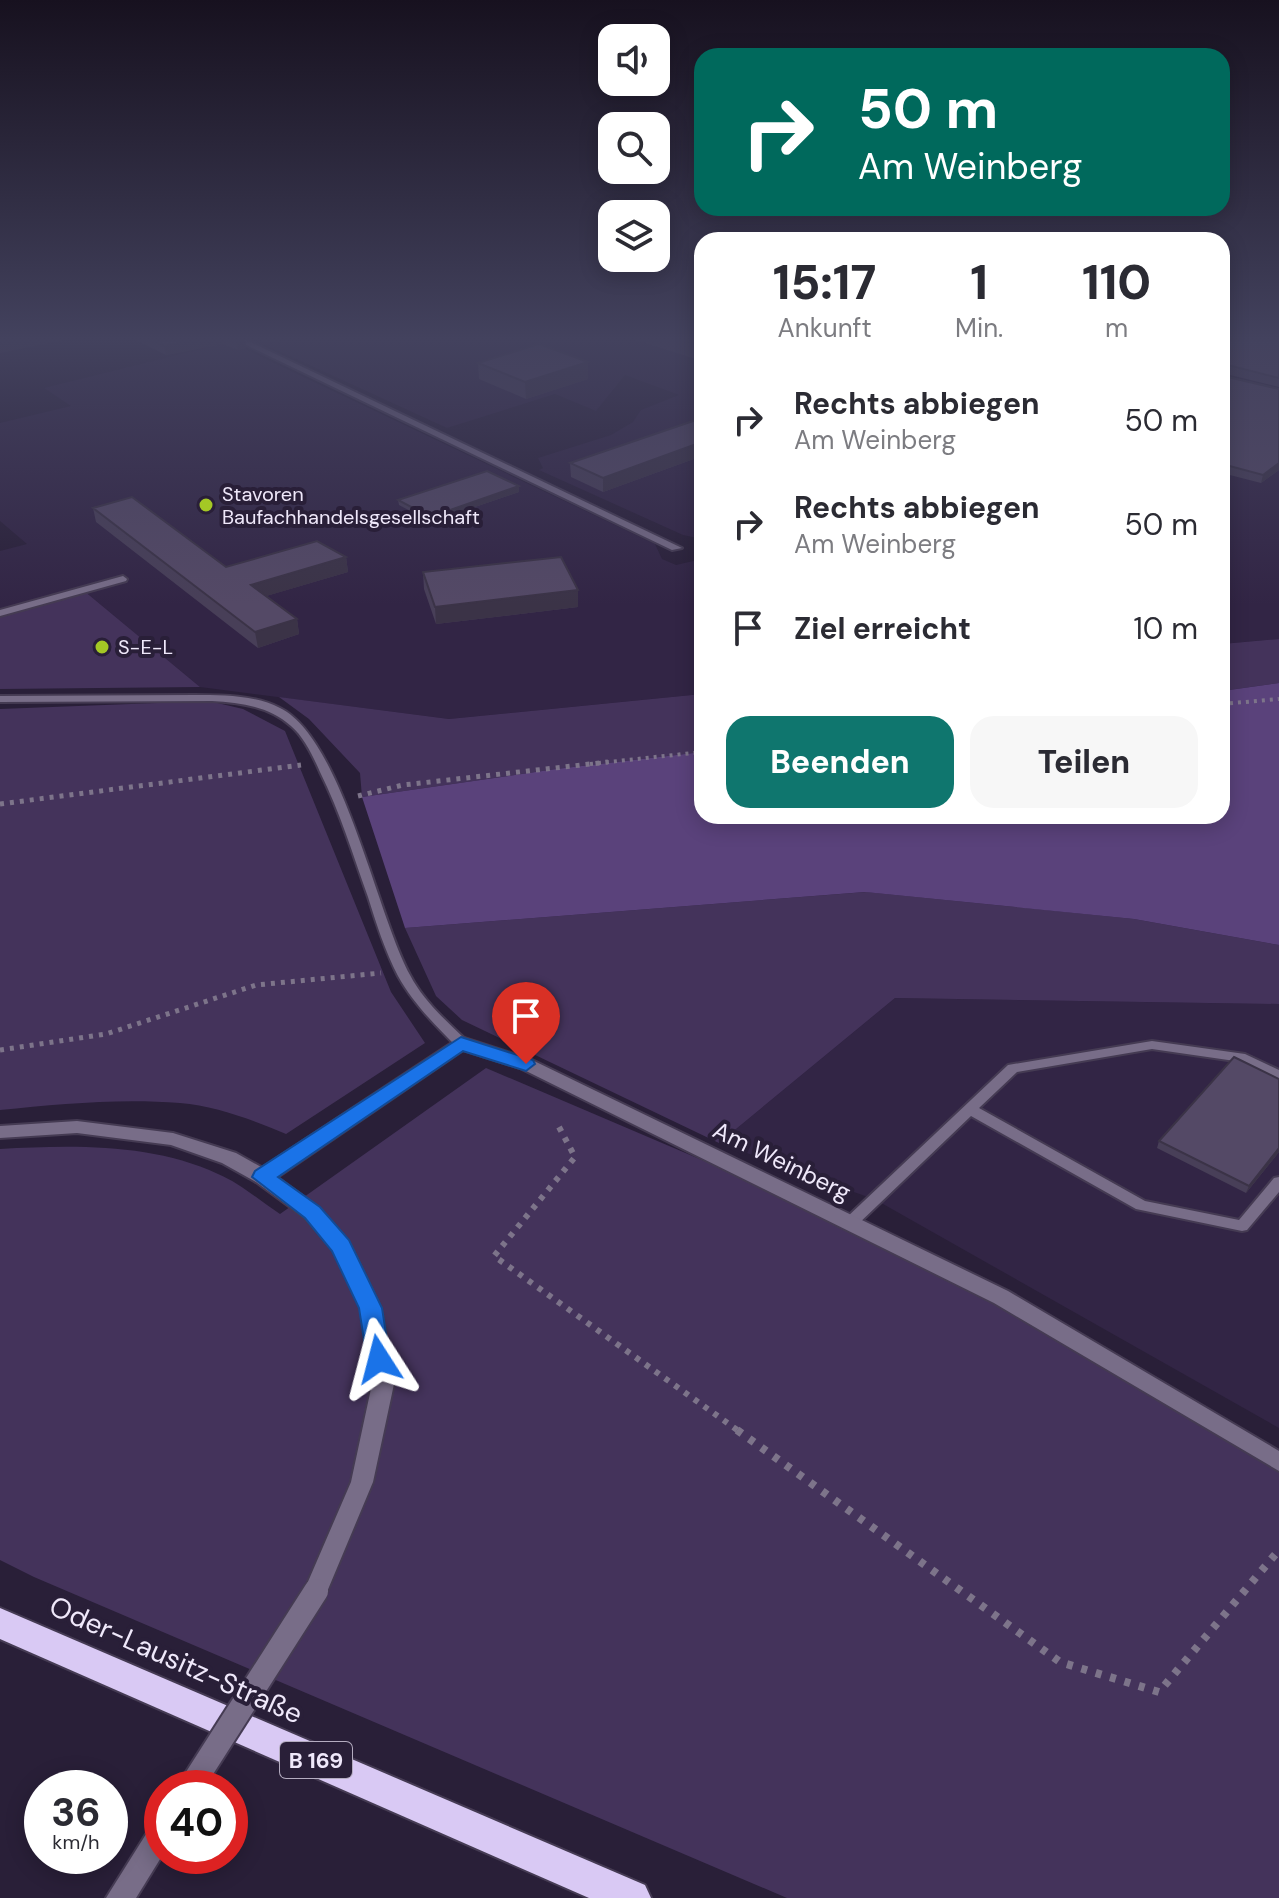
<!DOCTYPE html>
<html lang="de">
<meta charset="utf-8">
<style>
body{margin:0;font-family:"DM Sans",sans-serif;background:#f7f7f7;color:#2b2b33;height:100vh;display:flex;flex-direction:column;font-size:30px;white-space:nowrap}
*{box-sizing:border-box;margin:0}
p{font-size:26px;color:#7c7c81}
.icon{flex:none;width:44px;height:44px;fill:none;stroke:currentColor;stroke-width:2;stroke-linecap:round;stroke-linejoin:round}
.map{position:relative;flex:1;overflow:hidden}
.drawer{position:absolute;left:694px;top:232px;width:536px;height:592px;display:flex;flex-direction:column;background:#fff;border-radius:24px;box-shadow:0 4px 20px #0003}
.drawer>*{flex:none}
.banner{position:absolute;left:694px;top:48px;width:536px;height:168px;border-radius:24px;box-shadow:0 4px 20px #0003;background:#00695c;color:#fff;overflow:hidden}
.fabs{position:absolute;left:598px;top:24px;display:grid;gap:16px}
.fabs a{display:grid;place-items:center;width:72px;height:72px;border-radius:16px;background:#fff;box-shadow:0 4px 20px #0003;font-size:40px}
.speed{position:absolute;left:24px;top:1770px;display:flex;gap:16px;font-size:40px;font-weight:700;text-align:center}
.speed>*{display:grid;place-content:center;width:104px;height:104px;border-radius:50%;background:#fff;box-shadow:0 4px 20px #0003;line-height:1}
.speed small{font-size:20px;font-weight:400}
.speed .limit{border:12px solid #d22;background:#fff;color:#111}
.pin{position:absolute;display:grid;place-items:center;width:68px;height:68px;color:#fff;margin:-82px -34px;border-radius:50% 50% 50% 0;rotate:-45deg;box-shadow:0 0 8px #0007}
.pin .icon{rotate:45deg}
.me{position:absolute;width:88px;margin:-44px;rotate:351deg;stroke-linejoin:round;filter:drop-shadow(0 0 6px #0008)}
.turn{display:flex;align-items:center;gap:28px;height:168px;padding:0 32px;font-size:36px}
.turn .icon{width:104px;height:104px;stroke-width:2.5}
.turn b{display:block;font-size:56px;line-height:68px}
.eta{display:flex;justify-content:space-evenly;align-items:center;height:136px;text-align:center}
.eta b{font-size:48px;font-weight:800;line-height:56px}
.action{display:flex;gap:16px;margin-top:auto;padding:16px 32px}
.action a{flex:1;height:92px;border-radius:24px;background:#0f766e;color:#fff;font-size:32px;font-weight:800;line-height:92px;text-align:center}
.action a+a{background:#f7f7f7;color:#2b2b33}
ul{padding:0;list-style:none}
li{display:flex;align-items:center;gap:24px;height:104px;padding:0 32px}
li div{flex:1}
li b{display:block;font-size:30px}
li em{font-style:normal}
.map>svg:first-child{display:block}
</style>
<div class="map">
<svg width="1279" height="1898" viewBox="0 0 1279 1898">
<rect width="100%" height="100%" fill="#291f38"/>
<g fill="#322545">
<path d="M 255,340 L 702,340 L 702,539 L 683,535 L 539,470 L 543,468 L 538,458 L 611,435 L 633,422 L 641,410 L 679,395 L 625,375 L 596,411 L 555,394 L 447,428 Z"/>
<path d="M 230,342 L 655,544 L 662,559 L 676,565 L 702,559 L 702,694 L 449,719 L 200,687 L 83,590 L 0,609 L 0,551 L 27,544 L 0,521 L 0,423 L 71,406 L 44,388 Z"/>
<path d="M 1222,453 L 1279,470 L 1279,639 L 1222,644 Z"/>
<path d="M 895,998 L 1279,1004 L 1279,1428 L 876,1200 L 719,1143 Z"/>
</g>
<g fill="#44335b">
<path d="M 83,590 L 200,687 L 0,689 L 0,615 Z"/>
<path d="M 1279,639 L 1279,683 L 1222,691 L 1222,644 Z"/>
<path d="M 702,694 L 702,752 L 556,769 L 362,797 L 360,773 L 309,719 L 279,697 L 449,719 Z"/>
<path d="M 209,701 L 243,709 L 285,731 L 391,992 L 425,1043 L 286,1134 C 253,1120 216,1106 180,1103 C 120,1098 59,1104 0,1110 L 0,709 Z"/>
<path d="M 866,892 L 1134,919 L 1279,945 L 1279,1004 L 895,998 L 719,1143 L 462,1020 L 436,996 L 405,928 Z"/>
<path d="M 486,1068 L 850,1223 L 1279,1463 L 1279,1898 L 787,1898 L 34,1577 L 0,1560 L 0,1149 C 72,1145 152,1143 218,1174 C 240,1183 260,1201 280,1214 Z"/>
</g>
<path fill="#5a427b" d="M 1279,683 L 1279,945 L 1134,919 L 865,892 L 405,928 L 362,797 L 556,769 L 702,752 L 702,816 L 1222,816 L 1222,691 Z"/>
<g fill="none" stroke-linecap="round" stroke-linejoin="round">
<defs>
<g id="service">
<path d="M 123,576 L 127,579 L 126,581 L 0,616 L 0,610 Z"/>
<path d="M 195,695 C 222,695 255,695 280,708 C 342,738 376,912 410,975 C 423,1000 445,1020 466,1040 L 467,1043 L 466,1046 L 456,1046 C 435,1025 413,1003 398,976 C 385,951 376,923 368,897 C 353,855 340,812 320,772 C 313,756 304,737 291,726 C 269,706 241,703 212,701 L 0,702 L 0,696 Z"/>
<path d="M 1152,1041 L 1245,1054 L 1279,1070 L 1279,1079 L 1242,1062 L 1152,1049 L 1017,1072 L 979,1108 L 1145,1201 L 1239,1220 L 1274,1178 L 1279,1177 L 1279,1192 L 1247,1230 L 1242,1231 L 1136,1209 L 971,1116 L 855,1227 L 850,1228 L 845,1227 L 843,1223 L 845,1219 L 1008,1065 Z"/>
</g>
<g id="minor">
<path d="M 236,340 L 246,340 L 682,548 L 672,550 Z"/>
<path d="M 461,1037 L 532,1060 L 1008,1291 L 1279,1451 L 1279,1471 L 994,1303 L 520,1068 L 463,1050 L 270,1182 L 256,1182 L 254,1177 L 256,1172 Z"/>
</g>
<g id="tertiary">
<path d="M 77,1121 L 173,1133 L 236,1153 L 270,1172 L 319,1208 L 351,1246 L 381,1308 L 394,1384 L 373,1482 L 324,1599 L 316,1602 L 308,1599 L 304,1591 L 351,1482 L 372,1384 L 361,1308 L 333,1250 L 305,1218 L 256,1182 L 222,1163 L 171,1145 L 77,1133 L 0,1138 L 0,1126 Z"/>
<path d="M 162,1819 L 162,1856 L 136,1898 L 106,1898 L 153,1823 Z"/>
</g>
<path id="trunk" d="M 0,1608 L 645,1885 L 651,1898 L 589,1898 L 0,1639 Z"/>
</defs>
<use href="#service" stroke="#453b53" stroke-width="4"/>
<use href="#minor" stroke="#453b53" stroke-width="4"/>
<use href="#tertiary" stroke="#453b53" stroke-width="4"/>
<use href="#trunk" stroke="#453b53" stroke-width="4"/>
<g stroke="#7d748a" stroke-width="4" stroke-dasharray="3 5" stroke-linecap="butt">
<path d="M 1222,704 L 1279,699"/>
<path d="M 590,764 L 702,752"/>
</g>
<g stroke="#7d748a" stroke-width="5" stroke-dasharray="4 6" stroke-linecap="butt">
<path d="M 358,796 L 403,785 L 608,762"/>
<path d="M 0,804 L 301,765"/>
<path d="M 0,1050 L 106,1034 L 256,985 L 381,973"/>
</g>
<path stroke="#7d748a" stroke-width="6" stroke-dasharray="5 7" stroke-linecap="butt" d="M 559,1127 L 575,1157 L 494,1256 L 740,1432"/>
<path stroke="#7d748a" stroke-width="8" stroke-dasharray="6 9" stroke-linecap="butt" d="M 737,1430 L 1060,1662 L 1159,1692 L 1279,1550"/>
<use href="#service" fill="#786d88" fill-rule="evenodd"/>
<use href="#minor" fill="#786d88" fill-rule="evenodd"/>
<use href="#tertiary" fill="#786d88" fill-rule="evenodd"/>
<use href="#trunk" fill="#d9c9f4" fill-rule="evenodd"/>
<defs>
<path id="tertiary-bridge" d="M 190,1788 L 316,1591"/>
</defs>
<use href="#tertiary-bridge" stroke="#453b53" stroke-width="28" stroke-linecap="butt"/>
<use href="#tertiary-bridge" stroke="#786d88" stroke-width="24"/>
</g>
<g fill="#483f58">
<path d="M 136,340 L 245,340 L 246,348 L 238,350 L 223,344 L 166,355 Z"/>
<path d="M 636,340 L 702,340 L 702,361 Z"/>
<path d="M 1222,340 L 1279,340 L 1279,387 L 1222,373 L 1223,376 L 1279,389 L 1279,470 L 1261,483 L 1222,473 Z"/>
<path d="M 588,362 L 588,379 L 526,399 L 479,379 L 478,363 Z"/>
<path d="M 702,418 L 702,456 L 603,492 L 571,477 L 570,463 Z"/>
<path d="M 519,492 L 431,522 L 399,505 L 398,500 Z"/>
<path d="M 93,508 L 226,567 L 346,557 L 348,572 L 266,596 L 297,619 L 299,634 L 258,648 L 96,522 Z"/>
<path d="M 423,572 L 578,590 L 578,607 L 436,624 L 424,589 Z"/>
<path d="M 1279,1079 L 1279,1152 L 1246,1193 L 1157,1148 L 1159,1141 Z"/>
</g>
<g fill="#3b3347">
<path d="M 20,340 L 64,340 L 0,353 L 0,344 Z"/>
<path d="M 196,340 L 223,340 L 223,344 L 166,355 L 164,346 Z"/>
<path d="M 245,340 L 246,348 L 238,350 L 236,341 Z"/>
<path d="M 261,340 L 280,340 L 262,344 Z"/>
<path d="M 588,362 L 588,379 L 526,399 L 525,382 Z"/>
<path d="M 702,442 L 702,456 L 603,492 L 603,478 Z"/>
<path d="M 1279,463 L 1279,470 L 1261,483 L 1263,475 Z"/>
<path d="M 519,486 L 519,492 L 431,522 L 430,517 Z"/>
<path d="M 346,557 L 348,572 L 253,600 L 251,585 Z"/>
<path d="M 578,590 L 578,607 L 436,624 L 435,607 Z"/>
<path d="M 297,619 L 299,634 L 258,648 L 255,632 Z"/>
<path d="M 1279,1148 L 1279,1152 L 1246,1193 L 1249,1186 Z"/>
</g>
<g fill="#544966" stroke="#3b3347" stroke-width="2">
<path d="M 0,340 L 20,340 L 0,344 Z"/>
<path d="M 152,340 L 196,340 L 164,346 Z"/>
<path d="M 683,340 L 702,340 L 702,346 Z"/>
<path d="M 1222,340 L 1279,340 L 1279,378 L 1224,364 L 1222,366 Z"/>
<path d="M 539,344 L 588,362 L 525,382 L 478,363 Z"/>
<path d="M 1222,372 L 1223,376 L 1279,389 L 1279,463 L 1263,475 L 1222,464 L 1222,447 L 1226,444 L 1222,443 Z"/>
<path d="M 702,418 L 702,442 L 603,478 L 570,463 Z"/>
<path d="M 487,471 L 519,486 L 430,517 L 398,500 Z"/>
<path d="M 132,497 L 226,567 L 317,541 L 346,557 L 251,585 L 297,619 L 255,632 L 93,508 Z"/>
<path d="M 561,557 L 578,590 L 435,607 L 423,572 Z"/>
<path d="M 1234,1057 L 1279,1079 L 1279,1148 L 1249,1186 L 1159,1141 Z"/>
</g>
<linearGradient id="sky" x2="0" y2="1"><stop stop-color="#17111f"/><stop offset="0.56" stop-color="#43425e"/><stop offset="1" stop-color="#43425e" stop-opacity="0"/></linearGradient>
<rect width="1279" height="605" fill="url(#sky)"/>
<path fill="#1a73e8" stroke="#114b97" stroke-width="2" d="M 461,1037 L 533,1060 L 535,1064 L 526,1071 L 463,1051 L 278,1177 L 320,1207 L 349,1240 L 382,1308 L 390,1359 L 387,1366 L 379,1368 L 370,1366 L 367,1359 L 359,1308 L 332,1251 L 305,1218 L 252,1177 L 255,1171 Z"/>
<g fill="#a4c825" stroke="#291f38" stroke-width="3">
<circle cx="206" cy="505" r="8"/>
<circle cx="102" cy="647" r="8"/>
</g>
<g text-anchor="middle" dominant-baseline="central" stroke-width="8" stroke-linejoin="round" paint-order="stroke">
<g font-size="20" fill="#efe8fa" stroke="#291f38" text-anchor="start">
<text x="222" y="494">Stavoren<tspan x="222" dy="23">Baufachhandelsgesellschaft</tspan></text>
<text x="118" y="647">S-E-L</text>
</g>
<rect fill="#291f38" stroke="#b4acc0" stroke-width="2" x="280" y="1742" width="72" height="36" rx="6"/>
<g font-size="22" font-weight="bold" fill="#efe8fa">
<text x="316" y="1760">B 169</text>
</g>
<g font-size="24" fill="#efe8fa" stroke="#291f38">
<text transform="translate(782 1161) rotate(26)">Am Weinberg</text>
</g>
<g font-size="28" fill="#efe8fa" stroke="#291f38">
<text transform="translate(176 1660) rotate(24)">Oder-Lausitz-Straße</text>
</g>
</g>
</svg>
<div class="fabs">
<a><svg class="icon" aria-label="sound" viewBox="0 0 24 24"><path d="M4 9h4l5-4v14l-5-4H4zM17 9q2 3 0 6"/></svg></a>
<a><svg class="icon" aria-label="search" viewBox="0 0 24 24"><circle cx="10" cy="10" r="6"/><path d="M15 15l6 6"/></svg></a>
<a><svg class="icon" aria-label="layers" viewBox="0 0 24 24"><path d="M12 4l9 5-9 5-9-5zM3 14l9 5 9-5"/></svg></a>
</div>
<div class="speed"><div>36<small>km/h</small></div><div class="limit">40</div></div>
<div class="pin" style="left:526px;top:1064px;background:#d93025"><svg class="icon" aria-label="arrive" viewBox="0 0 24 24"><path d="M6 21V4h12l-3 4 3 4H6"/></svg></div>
<svg class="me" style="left:379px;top:1359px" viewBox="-20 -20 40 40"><path d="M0-17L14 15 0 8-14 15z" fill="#1a73e8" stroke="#fff" stroke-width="4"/></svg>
<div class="banner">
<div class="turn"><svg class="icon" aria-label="right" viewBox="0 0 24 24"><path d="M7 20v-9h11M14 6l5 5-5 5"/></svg><div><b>50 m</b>Am Weinberg</div></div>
</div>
<section class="drawer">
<div class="eta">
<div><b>15:17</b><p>Ankunft</p></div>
<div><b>1</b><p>Min.</p></div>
<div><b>110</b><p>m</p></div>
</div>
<ul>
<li><svg class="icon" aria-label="right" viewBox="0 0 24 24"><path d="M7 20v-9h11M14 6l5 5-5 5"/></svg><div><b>Rechts abbiegen</b><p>Am Weinberg</p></div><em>50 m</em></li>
<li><svg class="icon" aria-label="right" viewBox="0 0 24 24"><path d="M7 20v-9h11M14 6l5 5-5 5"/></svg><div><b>Rechts abbiegen</b><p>Am Weinberg</p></div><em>50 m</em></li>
<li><svg class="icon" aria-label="arrive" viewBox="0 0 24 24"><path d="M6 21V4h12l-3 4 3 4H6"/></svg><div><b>Ziel erreicht</b></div><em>10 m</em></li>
</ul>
<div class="action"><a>Beenden</a><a>Teilen</a></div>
</section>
</div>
